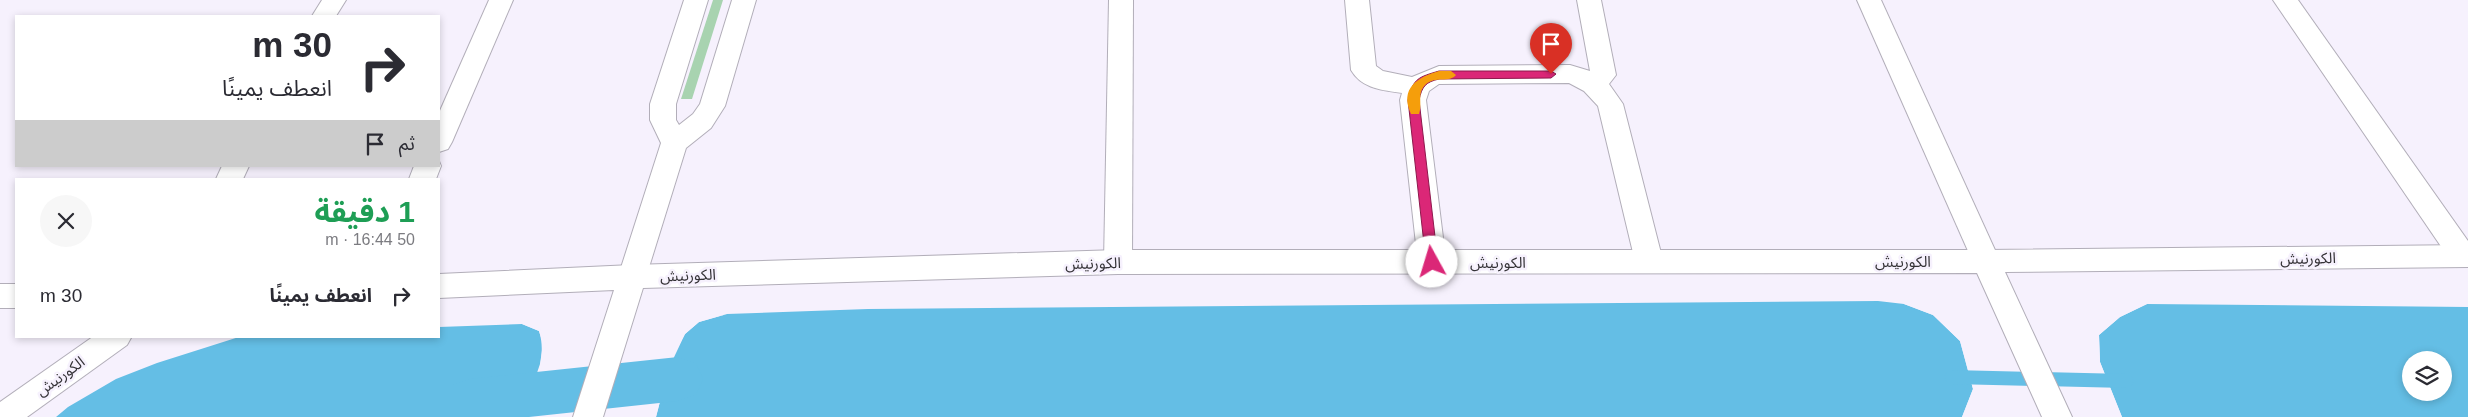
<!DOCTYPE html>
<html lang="ar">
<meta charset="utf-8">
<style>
body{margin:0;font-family:Helvetica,"Noto Sans Arabic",sans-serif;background:#f7f7f7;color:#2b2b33;direction:rtl;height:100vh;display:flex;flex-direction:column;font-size:19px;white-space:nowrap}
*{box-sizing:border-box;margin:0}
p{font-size:16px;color:#7c7c81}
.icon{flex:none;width:28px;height:28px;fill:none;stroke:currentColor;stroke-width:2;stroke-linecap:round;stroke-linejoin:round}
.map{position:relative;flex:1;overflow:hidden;direction:ltr}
.details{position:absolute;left:15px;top:178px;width:425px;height:160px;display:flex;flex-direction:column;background:#fff;border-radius:0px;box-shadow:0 2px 8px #0003;direction:rtl}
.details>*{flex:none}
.hud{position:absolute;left:15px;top:15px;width:425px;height:152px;border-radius:0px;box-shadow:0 2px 8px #0003;direction:rtl;background:#fff;color:#2b2b33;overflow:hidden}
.buttons{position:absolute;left:2402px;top:351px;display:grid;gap:10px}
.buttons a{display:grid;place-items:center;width:50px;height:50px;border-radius:50%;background:#fff;box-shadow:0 2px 8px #0003;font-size:25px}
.pin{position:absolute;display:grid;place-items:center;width:42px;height:42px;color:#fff;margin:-51px -21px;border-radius:50% 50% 50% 0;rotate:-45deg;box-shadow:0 0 5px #0007}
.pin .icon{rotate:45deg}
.me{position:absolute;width:55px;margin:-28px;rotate:354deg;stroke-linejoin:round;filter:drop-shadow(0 0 4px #0008)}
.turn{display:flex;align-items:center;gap:18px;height:105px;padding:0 25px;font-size:22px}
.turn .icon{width:65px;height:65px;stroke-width:2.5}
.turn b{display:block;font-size:35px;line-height:42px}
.then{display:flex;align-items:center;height:48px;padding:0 25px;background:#0003;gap:10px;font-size:19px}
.round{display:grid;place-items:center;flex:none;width:52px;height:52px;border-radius:26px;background:#f7f7f7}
.head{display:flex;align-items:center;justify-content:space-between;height:85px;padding:0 25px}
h1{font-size:30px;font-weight:700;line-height:38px;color:#1e9e55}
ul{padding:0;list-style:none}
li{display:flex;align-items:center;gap:15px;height:65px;padding:0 25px}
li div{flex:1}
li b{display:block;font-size:19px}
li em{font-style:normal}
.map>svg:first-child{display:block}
</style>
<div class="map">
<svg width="2468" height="417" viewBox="0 0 2468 417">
<rect width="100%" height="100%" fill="#f6f1fd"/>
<path fill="#a8d3b0" d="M 713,0 L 723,0 L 692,99 L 681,99 Z"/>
<g fill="#64bee5" fill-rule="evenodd">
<path d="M 1878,301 L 1904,304 L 1933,315 L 1960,341 L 1973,389 L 1962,417 L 656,417 L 668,370 L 677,348 L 685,334 L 699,322 L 727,314 L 868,309 Z"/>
<path d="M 2147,304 L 2468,307 L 2468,417 L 2122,417 L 2100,362 L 2099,335 L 2120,317 ZM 2411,360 L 2444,360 L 2444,392 L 2411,392 Z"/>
<path d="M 522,324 L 539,331 C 548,357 533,392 522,417 L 56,417 L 68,407 L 116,379 L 157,363 L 242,336 L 439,336 L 439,327 Z"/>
</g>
<g fill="#f6f1fd">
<path d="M 1904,304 L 1911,304 L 1934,313 L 1962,339 L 1976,389 L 1965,417 L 1962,417 L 1973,389 L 1960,341 L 1933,315 Z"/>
<path d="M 2142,304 L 2147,304 L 2120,317 L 2099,335 L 2100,362 L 2122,417 L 2119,417 L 2098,362 L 2097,334 L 2119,315 Z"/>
<path d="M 727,314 L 699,322 L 685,334 L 668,370 L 656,417 L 654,417 L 666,369 L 683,332 L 698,320 Z"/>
<path d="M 522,324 L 528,324 L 540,329 L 546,344 L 542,365 L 525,417 L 522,417 L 540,364 L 543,344 L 539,331 Z"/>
</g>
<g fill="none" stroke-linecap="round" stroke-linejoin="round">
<path fill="#64bee5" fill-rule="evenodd" d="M 1952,370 L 2126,374 L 2131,376 L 2134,381 L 2131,386 L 2126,388 L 1952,384 L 1947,382 L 1944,377 L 1947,372 Z"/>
<path fill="#64bee5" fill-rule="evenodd" d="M 678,357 L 696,363 L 703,379 L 696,395 L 678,401 L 529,417 L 451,417 L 443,401 L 451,385 L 469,379 Z"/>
<defs>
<g id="minor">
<path d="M 322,0 L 346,0 L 336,16 L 312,16 Z"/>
<path d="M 489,0 L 513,0 L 452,142 L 448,149 L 439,152 L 439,113 Z"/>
<path d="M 684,0 L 708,0 L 676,104 L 676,120 L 679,125 L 693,114 L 700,104 L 732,0 L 756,0 L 725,106 L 711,128 L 686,148 L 646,277 L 642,285 L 632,289 L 622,285 L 618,277 L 661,143 L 650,120 L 650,104 Z"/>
<path d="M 1109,0 L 1133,0 L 1132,262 L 1128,270 L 1118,274 L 1108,270 L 1104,262 Z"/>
<path d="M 1345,0 L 1369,0 L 1376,66 L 1383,71 L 1412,77 L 1439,66 L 1570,65 L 1590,71 L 1577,0 L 1601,0 L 1616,75 L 1609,84 L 1623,104 L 1663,261 L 1659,269 L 1649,272 L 1639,269 L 1635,261 L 1598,106 L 1584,91 L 1569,83 L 1439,84 L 1429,91 L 1426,100 L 1446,262 L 1442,270 L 1432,274 L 1422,270 L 1418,262 L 1400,100 L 1402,93 C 1383,90 1362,89 1351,70 Z"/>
<path d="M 1857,0 L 1881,0 L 2000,261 L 1996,269 L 1986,272 L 1976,269 Z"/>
<path d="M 2273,0 L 2298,0 L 2468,241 L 2468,266 L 2463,267 L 2453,264 Z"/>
<path d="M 439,161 L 441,166 L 436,179 L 409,179 L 414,166 L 439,166 Z"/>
<path d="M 222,166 L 249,166 L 243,179 L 216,179 Z"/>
<rect x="0" y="284" width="16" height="24"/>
</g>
<g id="major">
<path d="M 2468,245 L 2468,267 L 2005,272 L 2072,417 L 2042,417 L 1977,273 L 1118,274 L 643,288 L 603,417 L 573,417 L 614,290 L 439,298 L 439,274 L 632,265 L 1118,250 L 1986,250 Z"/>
<path d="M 94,336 L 132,336 L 127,345 L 27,417 L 0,417 L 0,402 Z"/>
</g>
</defs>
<use href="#minor" stroke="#b2aeb9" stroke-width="2"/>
<use href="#major" stroke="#b2aeb9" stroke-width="2"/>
<use href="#minor" fill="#fff" fill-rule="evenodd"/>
<use href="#major" fill="#fff" fill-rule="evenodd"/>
</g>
<path fill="#db2777" stroke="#8e194d" d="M 1439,71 L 1551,71 L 1556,74 L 1551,78 L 1439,79 C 1426,82 1422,86 1419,100 L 1438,262 L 1432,267 L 1426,262 L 1408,100 C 1413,78 1419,77 1439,71 Z"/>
<path fill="#f59e0b" d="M 1439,71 L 1451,71 L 1456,75 C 1450,83 1435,76 1426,84 C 1416,93 1423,104 1419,114 L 1411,114 C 1399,88 1418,77 1439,71 Z"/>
<g text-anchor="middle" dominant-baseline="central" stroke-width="5" stroke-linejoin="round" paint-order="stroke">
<g font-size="15" fill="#343236" stroke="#f6f1fd">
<text transform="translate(2308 258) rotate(-1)">الكورنيش</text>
<text x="1903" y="261">الكورنيش</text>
<text x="1498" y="262">الكورنيش</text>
<text transform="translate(1093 263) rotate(-1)">الكورنيش</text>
<text transform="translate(688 275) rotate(-2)">الكورنيش</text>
<text transform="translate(60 376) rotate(-36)">الكورنيش</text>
</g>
</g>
</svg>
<div class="buttons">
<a><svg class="icon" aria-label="layers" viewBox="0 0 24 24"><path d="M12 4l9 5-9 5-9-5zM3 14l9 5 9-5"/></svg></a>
</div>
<div class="pin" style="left:1551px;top:74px;background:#d93025"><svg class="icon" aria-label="arrive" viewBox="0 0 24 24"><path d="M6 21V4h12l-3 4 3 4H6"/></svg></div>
<svg class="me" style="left:1432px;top:262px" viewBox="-20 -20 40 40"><circle r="19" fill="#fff"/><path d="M0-13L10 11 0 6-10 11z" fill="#db2777"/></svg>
<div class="hud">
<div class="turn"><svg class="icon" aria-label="right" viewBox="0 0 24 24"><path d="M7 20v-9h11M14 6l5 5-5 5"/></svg><div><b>30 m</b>انعطف يمينًا</div></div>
<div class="then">ثم<svg class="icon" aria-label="arrive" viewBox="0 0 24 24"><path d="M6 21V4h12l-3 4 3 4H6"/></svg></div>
</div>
<section class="details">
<div class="head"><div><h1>1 دقيقة</h1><p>50 m · 16:44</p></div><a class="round"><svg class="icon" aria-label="close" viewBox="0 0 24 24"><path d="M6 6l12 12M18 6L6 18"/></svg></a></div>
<ul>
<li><svg class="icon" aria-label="right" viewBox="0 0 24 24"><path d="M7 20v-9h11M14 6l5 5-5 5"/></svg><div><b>انعطف يمينًا</b></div><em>30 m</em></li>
</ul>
</section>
</div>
